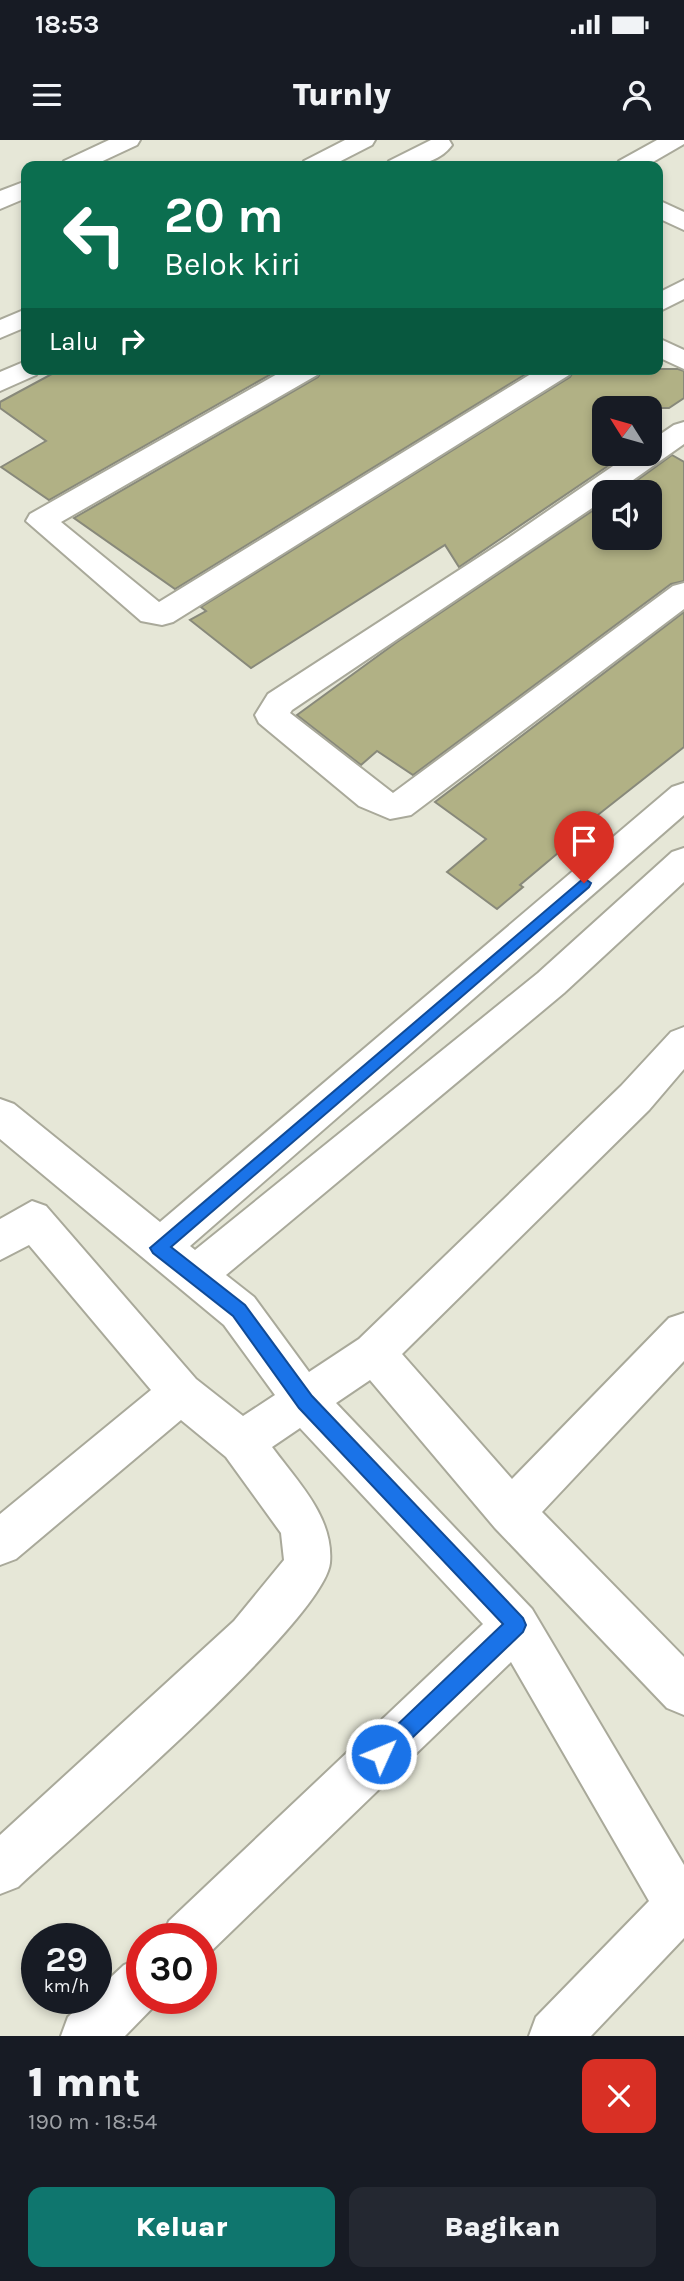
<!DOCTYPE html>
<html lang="id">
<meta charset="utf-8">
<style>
body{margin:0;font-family:Karla,sans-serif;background:#242831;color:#f1f3f6;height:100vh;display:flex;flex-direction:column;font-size:26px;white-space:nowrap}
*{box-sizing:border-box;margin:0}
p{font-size:23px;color:#9ea1a6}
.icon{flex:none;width:38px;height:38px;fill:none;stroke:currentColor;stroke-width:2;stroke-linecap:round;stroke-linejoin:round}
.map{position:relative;height:1896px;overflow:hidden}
.panel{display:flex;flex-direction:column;background:#171b24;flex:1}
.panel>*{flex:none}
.guide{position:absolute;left:21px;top:21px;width:642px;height:214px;border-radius:14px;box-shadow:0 4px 10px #0003;background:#0b6e4f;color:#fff;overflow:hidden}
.needle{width:46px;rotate:307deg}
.tools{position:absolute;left:592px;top:256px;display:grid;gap:14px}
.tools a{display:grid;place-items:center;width:70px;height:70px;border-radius:14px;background:#171b24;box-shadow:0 4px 10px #0003;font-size:35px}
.speed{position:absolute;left:21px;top:1783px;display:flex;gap:14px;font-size:35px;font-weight:700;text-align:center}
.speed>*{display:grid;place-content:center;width:91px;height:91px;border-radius:50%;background:#171b24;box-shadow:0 4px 10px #0003;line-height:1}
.speed small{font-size:18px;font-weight:400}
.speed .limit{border:10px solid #d22;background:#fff;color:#111}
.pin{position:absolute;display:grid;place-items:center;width:60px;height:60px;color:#fff;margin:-72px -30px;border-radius:50% 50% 50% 0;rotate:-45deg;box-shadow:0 0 7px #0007}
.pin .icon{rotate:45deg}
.me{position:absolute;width:77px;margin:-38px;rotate:46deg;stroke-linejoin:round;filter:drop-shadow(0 0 5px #0008)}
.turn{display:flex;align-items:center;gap:24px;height:147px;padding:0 28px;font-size:32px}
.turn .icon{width:91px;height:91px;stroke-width:2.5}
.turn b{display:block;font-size:49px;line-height:60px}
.then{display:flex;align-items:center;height:66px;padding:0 28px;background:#0003;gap:14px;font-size:26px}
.round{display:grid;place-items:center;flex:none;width:74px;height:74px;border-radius:14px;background:#242831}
.overview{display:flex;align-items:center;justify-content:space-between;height:119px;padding:0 28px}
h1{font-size:42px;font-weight:800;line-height:52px}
.primary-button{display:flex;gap:14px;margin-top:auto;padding:14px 28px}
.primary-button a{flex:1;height:80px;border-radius:14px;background:#0f766e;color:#fff;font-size:28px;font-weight:800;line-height:80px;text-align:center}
.primary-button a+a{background:#242831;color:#f1f3f6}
.status{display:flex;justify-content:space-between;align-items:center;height:49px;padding:0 35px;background:#171b24;direction:ltr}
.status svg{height:19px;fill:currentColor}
header{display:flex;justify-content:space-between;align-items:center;height:91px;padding:0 28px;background:#171b24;font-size:32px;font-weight:800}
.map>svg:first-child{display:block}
</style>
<div class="status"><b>18:53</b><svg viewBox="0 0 49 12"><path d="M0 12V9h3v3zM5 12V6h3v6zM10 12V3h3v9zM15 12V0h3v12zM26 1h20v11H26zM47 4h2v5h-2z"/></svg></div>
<header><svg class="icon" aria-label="menu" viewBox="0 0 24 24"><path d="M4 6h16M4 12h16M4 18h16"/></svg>Turnly<svg class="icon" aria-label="person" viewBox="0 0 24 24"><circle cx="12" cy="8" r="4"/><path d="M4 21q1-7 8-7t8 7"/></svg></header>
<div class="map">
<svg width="684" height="1896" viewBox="0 0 684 1896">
<rect width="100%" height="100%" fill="#e6e7d7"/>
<g fill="#b1b185" stroke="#88897a" stroke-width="2">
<path d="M 61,229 L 280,229 L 49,360 L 1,327 L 46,301 L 0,268 L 0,262 Z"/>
<path d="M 323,229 L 534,229 L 175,449 L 74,378 L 318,237 Z"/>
<path d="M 575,229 L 678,229 L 684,231 L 684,258 L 669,268 L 593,268 L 604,274 L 604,313 L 627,313 L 459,427 L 445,405 L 251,528 L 190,480 L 206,471 L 201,467 L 570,237 Z"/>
<path d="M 672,315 L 684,322 L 684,441 L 671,444 L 413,635 L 377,611 L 361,625 L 297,575 L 397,502 L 604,363 L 604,397 L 649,397 L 649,352 L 621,352 Z"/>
<path d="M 684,472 L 684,607 L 580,689 L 583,692 L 520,745 L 523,747 L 497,769 L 447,732 L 486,699 L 435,662 Z"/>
</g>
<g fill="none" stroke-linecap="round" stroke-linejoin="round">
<defs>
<g id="street">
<path d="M 109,0 L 140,0 L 137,5 L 92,26 L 61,26 L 64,21 Z"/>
<path d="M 345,0 L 375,0 L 372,5 L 331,26 L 301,26 L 304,21 Z"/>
<path d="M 431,0 L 449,0 L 452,5 C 438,25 407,27 386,26 L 389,21 Z"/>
<path d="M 657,0 L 684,0 L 684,4 L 646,26 L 616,26 L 619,21 Z"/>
<path d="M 26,41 L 26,58 L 0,69 L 0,51 Z"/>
<path d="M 658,60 L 684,72 L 684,90 L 658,78 Z"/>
<path d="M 684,140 L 684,159 L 658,172 L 658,153 Z"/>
<path d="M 26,169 L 26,187 L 0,198 L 0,180 Z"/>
<path d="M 658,198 L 684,210 L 684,229 L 658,217 Z"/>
<path d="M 26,221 L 26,229 L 40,229 L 36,235 L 0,251 L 0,232 Z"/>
<path d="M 286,229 L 321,229 L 317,235 L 61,382 L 159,462 L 539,229 L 573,229 L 569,235 L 173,482 L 162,485 L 141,481 L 26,381 L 30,374 Z"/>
<path d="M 684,282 L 684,304 L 616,352 L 604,352 L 604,360 L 292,570 L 290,573 L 393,653 L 673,446 L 684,443 L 684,469 L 411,675 L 390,679 L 359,666 L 259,583 L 255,575 L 268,554 L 504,401 L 632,313 L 649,313 L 649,302 L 674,285 Z"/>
<path d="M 684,643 L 684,675 L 190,1106 L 195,1110 L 538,833 L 672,712 L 684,708 L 684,742 L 564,853 L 226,1135 L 254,1157 L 309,1232 L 359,1199 L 621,946 L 671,892 L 684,887 L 684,929 L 649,970 L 402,1214 L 512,1339 L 669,1178 L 684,1173 L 684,1221 L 542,1372 L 684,1517 L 684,1575 L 667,1568 L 495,1388 L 370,1240 L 336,1263 L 532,1469 L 684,1725 L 684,1798 L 591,1896 L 529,1896 L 536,1877 L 649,1761 L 511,1522 L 205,1817 L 201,1819 L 201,1799 L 161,1799 L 169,1781 L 483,1484 L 300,1288 L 272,1307 C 297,1341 334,1377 330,1423 C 324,1481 72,1696 18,1747 L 0,1754 L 0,1695 L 234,1481 L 284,1420 L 281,1393 L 226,1317 L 181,1280 L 16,1419 L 0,1425 L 0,1374 L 151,1250 L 29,1105 L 0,1120 L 0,1079 L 32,1061 L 46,1066 L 196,1239 L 243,1276 L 275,1255 L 224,1185 L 0,999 L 0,959 L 14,964 L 160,1082 L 672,647 Z"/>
<path d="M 142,1817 L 142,1858 L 162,1858 L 125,1896 L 61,1896 L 68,1877 L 88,1858 L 96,1858 L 96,1851 L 124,1825 Z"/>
</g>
</defs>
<use href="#street" stroke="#a9a99a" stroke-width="4"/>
<use href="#street" fill="#fff" fill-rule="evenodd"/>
</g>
<path fill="#1a73e8" stroke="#114b97" stroke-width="2" d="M 584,738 L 591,743 L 589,747 L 171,1107 L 245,1165 L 312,1256 L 523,1478 L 526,1485 L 523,1492 L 388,1621 L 381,1624 L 374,1621 L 371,1614 L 374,1607 L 503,1484 L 299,1268 L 233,1176 L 153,1113 L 150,1108 Z"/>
</svg>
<div class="tools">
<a><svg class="needle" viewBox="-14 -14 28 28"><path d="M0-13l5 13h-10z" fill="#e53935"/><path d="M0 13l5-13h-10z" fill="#9ea1a6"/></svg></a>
<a><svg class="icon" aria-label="sound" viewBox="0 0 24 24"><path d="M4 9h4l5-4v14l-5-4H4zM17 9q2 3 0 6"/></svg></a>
</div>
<div class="speed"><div>29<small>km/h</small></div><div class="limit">30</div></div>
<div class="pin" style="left:584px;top:743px;background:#d93025"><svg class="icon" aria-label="arrive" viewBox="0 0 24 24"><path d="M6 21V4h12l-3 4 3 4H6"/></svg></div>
<svg class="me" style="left:381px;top:1614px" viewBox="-20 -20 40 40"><circle r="17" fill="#1a73e8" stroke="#fff" stroke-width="3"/><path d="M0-11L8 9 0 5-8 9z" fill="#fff"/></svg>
<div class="guide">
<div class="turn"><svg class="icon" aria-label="left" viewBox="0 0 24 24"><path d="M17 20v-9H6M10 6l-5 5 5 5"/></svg><div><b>20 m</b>Belok kiri</div></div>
<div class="then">Lalu<svg class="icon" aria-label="right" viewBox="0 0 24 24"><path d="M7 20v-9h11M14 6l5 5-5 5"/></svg></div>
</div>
</div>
<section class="panel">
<div class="overview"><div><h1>1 mnt</h1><p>190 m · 18:54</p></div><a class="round" style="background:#d93025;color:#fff"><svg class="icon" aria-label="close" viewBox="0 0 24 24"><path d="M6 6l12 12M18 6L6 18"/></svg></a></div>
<div class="primary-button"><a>Keluar</a><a>Bagikan</a></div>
</section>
